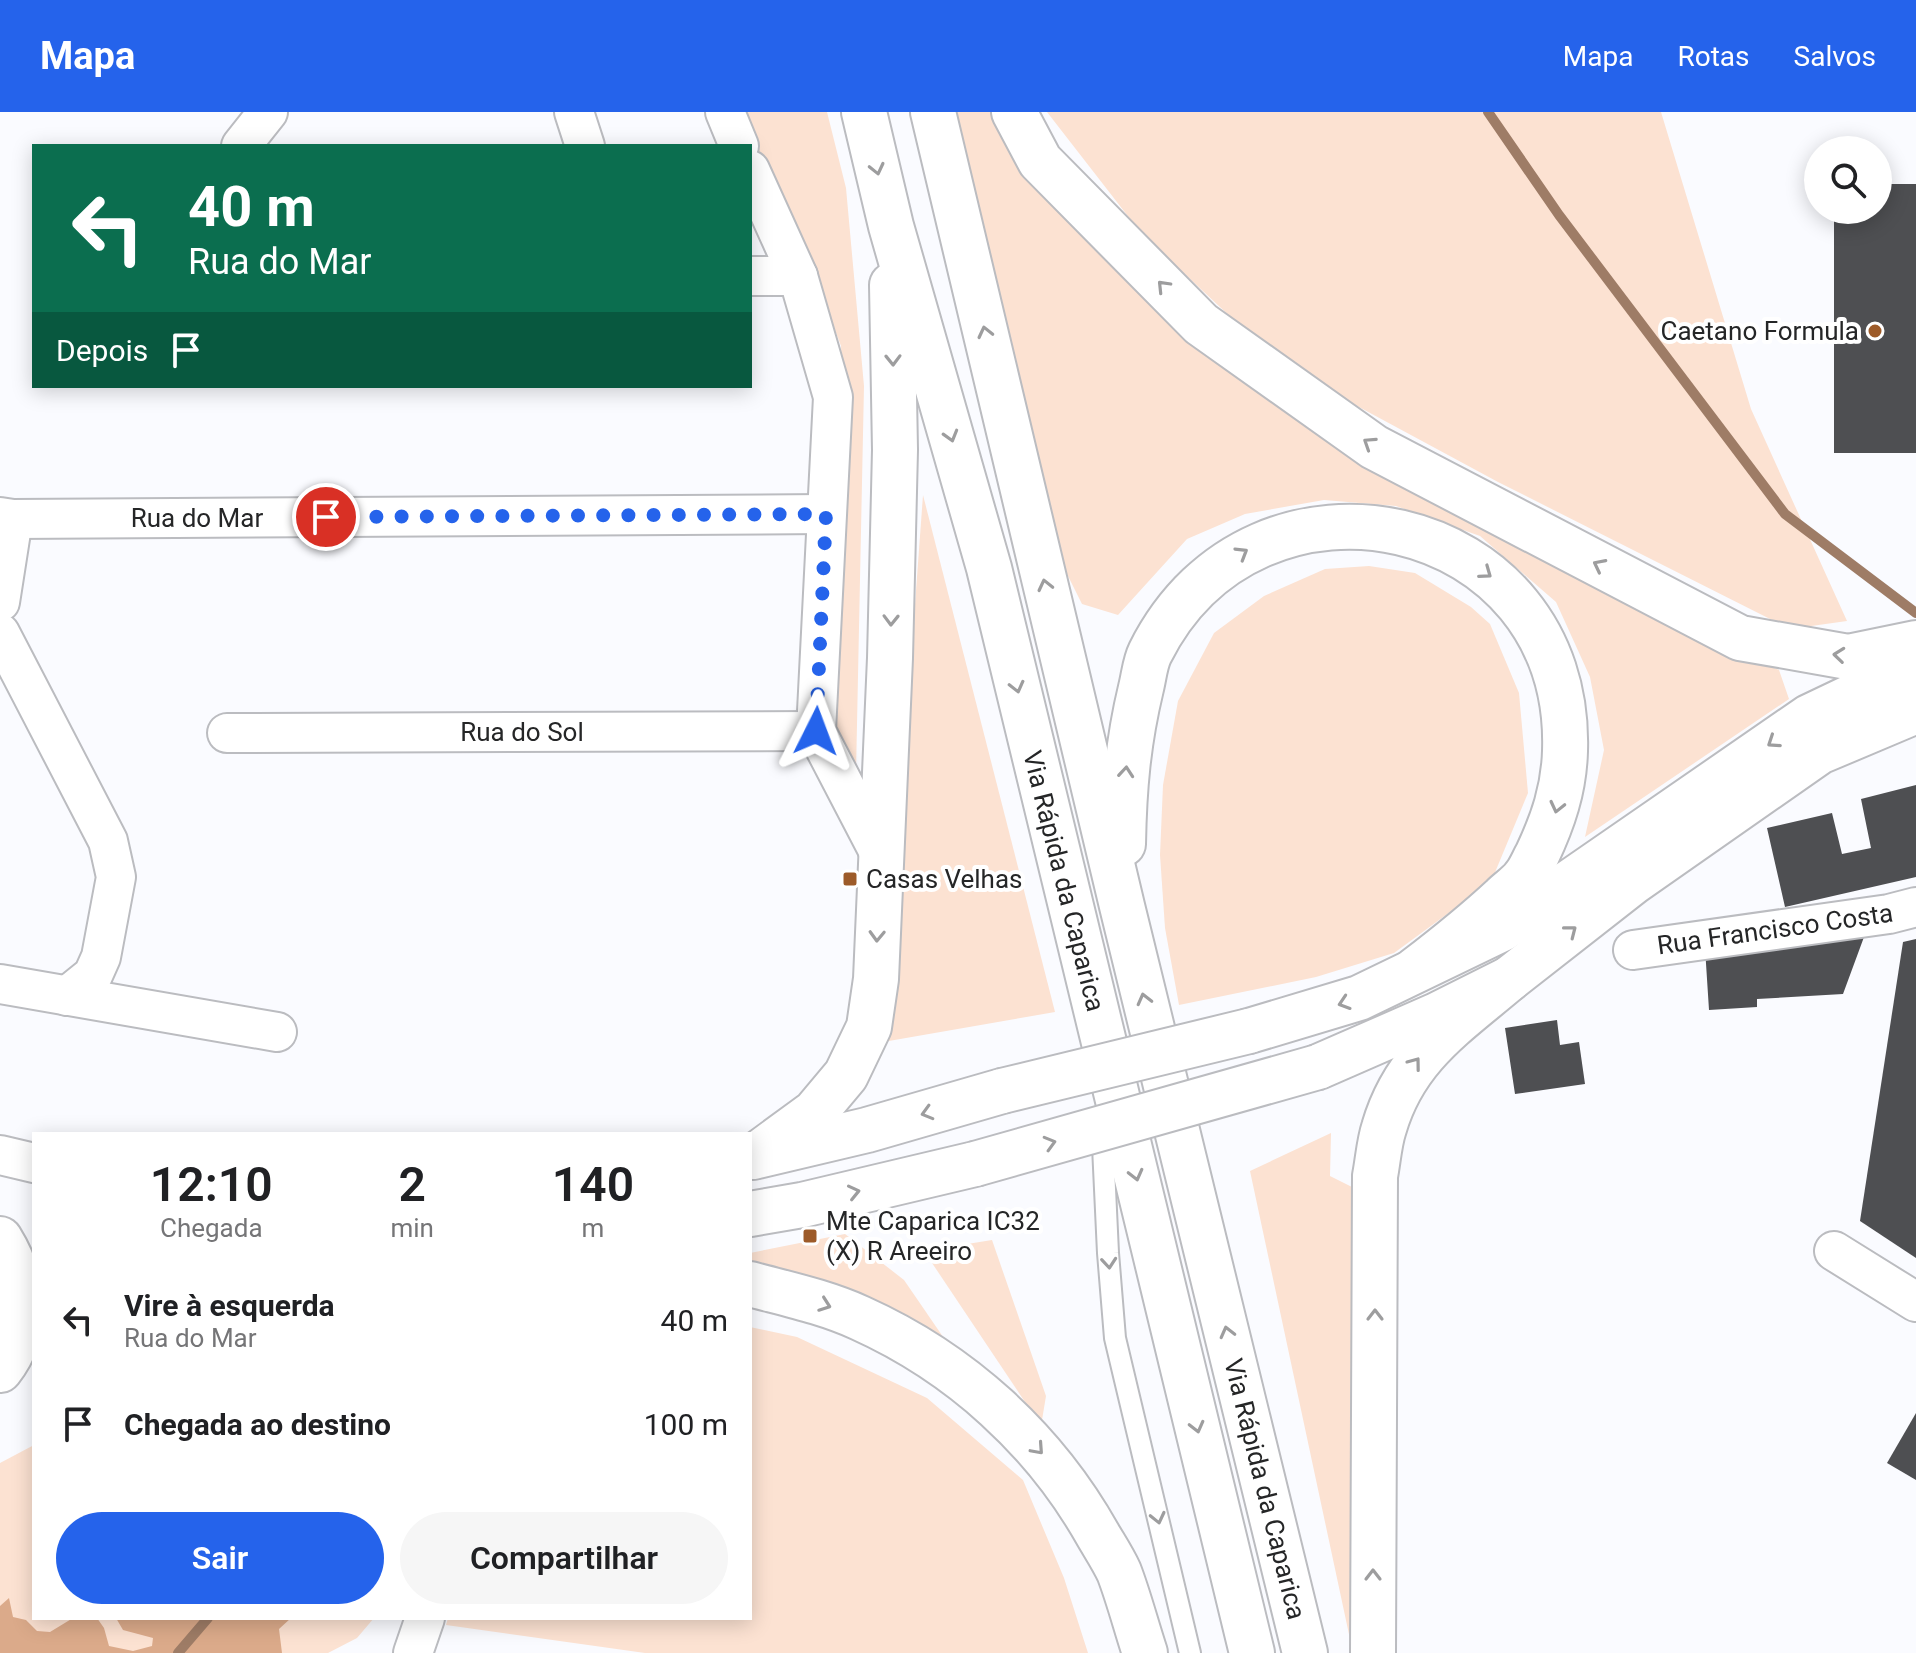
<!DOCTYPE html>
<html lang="pt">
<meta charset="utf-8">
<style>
body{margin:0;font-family:Roboto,sans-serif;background:#f6f6f6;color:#202124;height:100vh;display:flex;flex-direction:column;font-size:30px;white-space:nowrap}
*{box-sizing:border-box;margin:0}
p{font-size:26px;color:#757577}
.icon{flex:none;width:44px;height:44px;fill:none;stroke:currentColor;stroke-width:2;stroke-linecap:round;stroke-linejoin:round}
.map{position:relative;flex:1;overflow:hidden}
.details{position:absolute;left:32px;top:1020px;width:720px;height:488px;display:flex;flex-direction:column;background:#fff;border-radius:0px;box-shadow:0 4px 20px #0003}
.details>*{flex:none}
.top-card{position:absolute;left:32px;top:32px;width:720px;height:244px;border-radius:0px;box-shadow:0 4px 20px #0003;background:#0b6e4f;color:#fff;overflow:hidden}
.tools{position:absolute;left:1804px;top:24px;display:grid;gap:16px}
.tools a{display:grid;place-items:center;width:88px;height:88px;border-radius:50%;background:#fff;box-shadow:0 4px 20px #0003;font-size:40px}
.pin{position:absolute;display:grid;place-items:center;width:68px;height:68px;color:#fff;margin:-34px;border:4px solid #fff;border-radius:50%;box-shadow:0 2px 8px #0007}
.me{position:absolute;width:88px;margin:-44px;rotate:3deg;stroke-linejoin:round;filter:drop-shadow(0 0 6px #0008)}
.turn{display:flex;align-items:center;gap:28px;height:168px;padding:0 24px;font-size:36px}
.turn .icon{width:104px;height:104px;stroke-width:2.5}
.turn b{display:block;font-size:56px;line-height:68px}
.then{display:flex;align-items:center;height:76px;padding:0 24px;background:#0003;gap:16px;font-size:30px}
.eta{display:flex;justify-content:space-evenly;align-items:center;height:136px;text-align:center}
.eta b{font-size:48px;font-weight:600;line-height:56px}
.button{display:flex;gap:16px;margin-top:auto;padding:16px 24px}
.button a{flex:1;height:92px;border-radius:48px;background:#2563eb;color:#fff;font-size:32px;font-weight:600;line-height:92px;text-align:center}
.button a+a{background:#f6f6f6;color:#202124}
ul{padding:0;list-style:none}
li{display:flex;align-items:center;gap:24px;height:104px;padding:0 24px}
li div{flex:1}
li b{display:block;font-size:30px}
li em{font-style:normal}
header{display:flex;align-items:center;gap:48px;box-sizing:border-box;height:112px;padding:0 40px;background:#2563eb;color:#fff}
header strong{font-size:38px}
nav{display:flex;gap:44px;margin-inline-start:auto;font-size:28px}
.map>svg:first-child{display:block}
</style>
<header>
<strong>Mapa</strong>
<nav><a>Mapa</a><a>Rotas</a><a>Salvos</a></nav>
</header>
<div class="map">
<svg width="1916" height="1541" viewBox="0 0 1916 1541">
<rect width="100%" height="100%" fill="#fafbff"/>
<g fill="#fce2d2">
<path d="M 739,0 L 827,0 L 846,76 L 864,274 L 856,661 L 829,604 L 846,439 L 841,234 L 808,146 Z"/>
<path d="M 954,0 L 991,0 L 1005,23 L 1180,221 L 1700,526 L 1779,558 L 1789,587 L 1585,725 L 1604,638 L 1590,565 L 1556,490 L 1480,424 L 1396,394 L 1324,388 L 1245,402 L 1187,427 L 1118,503 L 1082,492 L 1062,452 L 1008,214 Z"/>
<path d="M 1047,0 L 1661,0 L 1751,297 L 1847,509 L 1790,517 L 1498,370 L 1283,254 L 1141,121 Z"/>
<path d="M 923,383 L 1055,900 L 883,930 Z"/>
<path d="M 1369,454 L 1415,461 L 1471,495 L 1490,512 L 1519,581 L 1528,681 L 1491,770 L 1394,841 L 1316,865 L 1179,893 L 1165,816 L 1160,743 L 1163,673 L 1178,589 L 1214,521 L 1264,484 L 1325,457 Z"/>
<path d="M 1331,1021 L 1330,1064 L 1354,1076 L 1357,1124 L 1350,1527 L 1250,1059 Z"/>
<path d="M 845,1122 L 904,1168 L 950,1235 L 750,1162 L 750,1141 Z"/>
<path d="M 992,1128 L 1046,1284 L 1041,1314 L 924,1139 Z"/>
<path d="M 750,1215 L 797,1225 L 927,1286 L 1023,1368 L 1064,1466 L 1088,1541 L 645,1541 L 446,1513 L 448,1506 L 750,1506 Z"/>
<path d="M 34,1333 L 34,1506 L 374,1506 L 357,1526 L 328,1541 L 0,1541 L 0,1351 Z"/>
</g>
<path fill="#dbaa8a" d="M 9,1486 L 13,1505 L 26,1508 L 37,1519 L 50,1520 L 73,1506 L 97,1506 L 104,1516 L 109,1534 L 133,1539 L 152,1534 L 153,1526 L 123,1518 L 116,1506 L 291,1506 L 279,1517 L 282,1541 L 0,1541 L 0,1494 Z"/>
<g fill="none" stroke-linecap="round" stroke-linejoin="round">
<g stroke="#9e7c66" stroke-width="10">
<path d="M 1488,0 L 1559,103 L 1785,402 L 1916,501"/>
<path d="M 178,1541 L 208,1506"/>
</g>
</g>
<g fill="#4e4f52">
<path d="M 1878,72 L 1916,72 L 1916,341 L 1834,341 L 1834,98 L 1878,98 Z"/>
<path d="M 1916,673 L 1916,765 L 1785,795 L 1767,716 L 1832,701 L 1842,742 L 1871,736 L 1861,687 Z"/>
<path d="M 1864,825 L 1843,882 L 1757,887 L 1757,895 L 1709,898 L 1705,836 Z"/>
<path d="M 1916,827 L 1916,1146 L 1860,1109 L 1903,830 Z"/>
<path d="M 1557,908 L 1560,933 L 1579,930 L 1585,972 L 1515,982 L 1505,916 Z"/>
<path d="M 1916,1301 L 1916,1368 L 1887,1351 Z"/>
</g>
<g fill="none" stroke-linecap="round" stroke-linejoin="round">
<defs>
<path id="lane" d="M 1102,1013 L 1108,1141 L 1115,1226 L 1190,1541"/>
<g id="street">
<path d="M 574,0 L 585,34"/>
<path d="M 725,0 L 739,34"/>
<path d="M 241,34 L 268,0"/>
<path d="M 750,58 L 798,164 L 833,285 L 816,619 L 880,742"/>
<path d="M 750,164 L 798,164"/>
<path d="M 0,405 L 13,407 L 826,402"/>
<path d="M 0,490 L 13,407"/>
<path d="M 0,521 L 108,729 L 116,765 L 101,845 L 93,863 L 67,884"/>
<path d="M 227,621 L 816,619"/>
<path d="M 1633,838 L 1889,802 L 1916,795"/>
<path d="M 0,872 L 277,920"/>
<path d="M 0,1043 L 34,1051"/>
<path d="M 1834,1139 L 1916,1190"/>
<path d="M 413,1541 L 425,1506"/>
</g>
<g id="primary">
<path d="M 1249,919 L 1359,886 L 1502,817 L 1809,605 L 1916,554"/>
<path d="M 1318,955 L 1437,903 L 1509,867 L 1633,770 L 1819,640 L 1916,599"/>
<path d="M 753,1045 L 867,1018 L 1002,979"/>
<path d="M 750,1102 L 802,1093 L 975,1052"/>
<path d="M 0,1127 C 26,1169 32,1217 0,1258"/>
</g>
<g id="highway">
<path d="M 864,0 L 891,114 L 989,456 L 1252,1541"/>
<path d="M 933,0 L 1122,794 L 1305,1541"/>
<path d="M 1014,0 L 1040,49 L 1201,212 L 1374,335 L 1740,526 L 1848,545 L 1916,531"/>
<path d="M 1123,732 C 1124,676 1128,630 1141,576 C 1144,564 1145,551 1150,541 C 1256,329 1573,399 1565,639 C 1564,677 1553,709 1537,743 C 1533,750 1530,758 1525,764 C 1520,772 1510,778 1503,785 C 1475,811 1445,835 1415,858"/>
<path d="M 755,1044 L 815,1000 L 846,963 L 869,915 L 876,867 L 890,546 L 895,338 L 892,173"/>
<path d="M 750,1172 C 787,1182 825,1190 860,1206 C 960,1251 1044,1327 1098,1423 C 1105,1435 1113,1447 1119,1460 C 1129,1486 1136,1514 1145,1541"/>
<path d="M 1373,1541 L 1375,1064 C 1378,1049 1379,1031 1384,1016 C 1405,944 1455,913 1509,867"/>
</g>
</defs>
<use href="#lane" stroke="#bbbcc0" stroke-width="24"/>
<use href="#street" stroke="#bbbcc0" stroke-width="42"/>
<use href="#primary" stroke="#bbbcc0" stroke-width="48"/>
<use href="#highway" stroke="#bbbcc0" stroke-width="48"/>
<use href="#lane" stroke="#fff" stroke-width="20"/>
<use href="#street" stroke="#fff" stroke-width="38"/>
<use href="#primary" stroke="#fff" stroke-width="44"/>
<use href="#highway" stroke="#fff" stroke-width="44"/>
<defs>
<g id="primary-bridge">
<path d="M 1002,979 L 1249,919"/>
<path d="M 975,1052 L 1318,955"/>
</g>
</defs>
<use href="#primary-bridge" stroke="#bbbcc0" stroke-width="48" stroke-linecap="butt"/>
<use href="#primary-bridge" stroke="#fff" stroke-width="44"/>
</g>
<defs><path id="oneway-chevron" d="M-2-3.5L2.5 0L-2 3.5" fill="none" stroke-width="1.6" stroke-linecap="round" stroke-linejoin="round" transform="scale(2)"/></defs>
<g stroke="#9d9d9e">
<use href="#oneway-chevron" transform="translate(877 57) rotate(77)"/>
<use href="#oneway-chevron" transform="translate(1163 174) rotate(-134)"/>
<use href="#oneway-chevron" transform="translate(985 220) rotate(-103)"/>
<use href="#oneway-chevron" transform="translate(893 248) rotate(89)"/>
<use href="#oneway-chevron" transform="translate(951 324) rotate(74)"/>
<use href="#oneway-chevron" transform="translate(1369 331) rotate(-147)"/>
<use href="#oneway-chevron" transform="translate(1242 441) rotate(-31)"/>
<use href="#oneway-chevron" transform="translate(1599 453) rotate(-153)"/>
<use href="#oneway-chevron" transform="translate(1486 461) rotate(36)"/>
<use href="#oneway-chevron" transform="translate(1045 473) rotate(-103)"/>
<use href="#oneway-chevron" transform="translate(891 508) rotate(91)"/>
<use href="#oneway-chevron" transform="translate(1839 543) rotate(-174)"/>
<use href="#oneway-chevron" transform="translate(1017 575) rotate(76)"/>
<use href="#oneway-chevron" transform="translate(1773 630) rotate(146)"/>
<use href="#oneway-chevron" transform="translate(1126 660) rotate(-85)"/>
<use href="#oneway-chevron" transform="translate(1557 695) rotate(103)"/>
<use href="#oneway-chevron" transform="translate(1571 819) rotate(-38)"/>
<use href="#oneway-chevron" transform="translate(877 824) rotate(92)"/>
<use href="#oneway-chevron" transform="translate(1144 887) rotate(-104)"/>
<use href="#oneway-chevron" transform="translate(1344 891) rotate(162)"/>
<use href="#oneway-chevron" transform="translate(1415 951) rotate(-53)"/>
<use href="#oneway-chevron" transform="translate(927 1001) rotate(164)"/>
<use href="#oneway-chevron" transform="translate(1050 1031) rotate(-16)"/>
<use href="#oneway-chevron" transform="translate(1136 1063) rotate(76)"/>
<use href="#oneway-chevron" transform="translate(854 1080) rotate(-13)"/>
<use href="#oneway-chevron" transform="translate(1109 1151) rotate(85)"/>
<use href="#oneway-chevron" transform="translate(825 1193) rotate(20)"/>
<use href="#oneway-chevron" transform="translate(1375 1203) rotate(-90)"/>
<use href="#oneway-chevron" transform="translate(1227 1220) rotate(-104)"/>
<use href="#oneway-chevron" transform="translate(1197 1315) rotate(76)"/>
<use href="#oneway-chevron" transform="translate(1038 1337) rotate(48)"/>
<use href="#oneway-chevron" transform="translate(1158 1406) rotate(77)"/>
<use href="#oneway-chevron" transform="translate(1373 1463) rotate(-90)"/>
</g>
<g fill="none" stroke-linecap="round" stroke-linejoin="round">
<path stroke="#2563eb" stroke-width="14" stroke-dasharray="0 25.2" d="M 326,405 L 826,402 L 816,619"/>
</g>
<g fill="#9d5b29" stroke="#fff" stroke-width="3">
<circle cx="1875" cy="219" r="8"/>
<rect x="842" y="759" width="16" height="16" rx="4"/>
<rect x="802" y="1116" width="16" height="16" rx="4"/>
</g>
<g text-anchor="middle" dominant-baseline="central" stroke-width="8" stroke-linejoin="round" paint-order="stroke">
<g font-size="26" fill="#252627" stroke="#fff" text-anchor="start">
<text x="1859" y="219" text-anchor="end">Caetano Formula</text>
<text x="866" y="767">Casas Velhas</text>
<text x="826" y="1109">Mte Caparica IC32<tspan x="826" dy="30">(X) R Areeiro</tspan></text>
</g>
<g font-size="26" fill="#252627" stroke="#fff">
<text x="197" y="406">Rua do Mar</text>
<text x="522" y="620">Rua do Sol</text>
<text transform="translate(1064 769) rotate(76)">Via Rápida da Caparica</text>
<text transform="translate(1775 817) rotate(-8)">Rua Francisco Costa</text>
<text transform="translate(1265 1377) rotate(76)">Via Rápida da Caparica</text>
</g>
</g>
</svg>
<div class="tools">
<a><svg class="icon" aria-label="search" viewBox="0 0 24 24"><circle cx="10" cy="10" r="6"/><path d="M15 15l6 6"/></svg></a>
</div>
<div class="pin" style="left:326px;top:405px;background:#d93025"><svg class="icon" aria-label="arrive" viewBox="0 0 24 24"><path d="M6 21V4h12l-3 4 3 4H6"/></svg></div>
<svg class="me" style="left:816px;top:619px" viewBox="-20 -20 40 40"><path d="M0-17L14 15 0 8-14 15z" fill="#2563eb" stroke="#fff" stroke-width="4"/></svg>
<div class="top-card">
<div class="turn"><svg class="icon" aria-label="left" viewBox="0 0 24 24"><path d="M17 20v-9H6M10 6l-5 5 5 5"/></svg><div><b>40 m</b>Rua do Mar</div></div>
<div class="then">Depois<svg class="icon" aria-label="arrive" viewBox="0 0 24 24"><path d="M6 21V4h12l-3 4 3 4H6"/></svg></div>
</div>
<section class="details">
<div class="eta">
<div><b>12:10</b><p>Chegada</p></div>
<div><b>2</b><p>min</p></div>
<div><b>140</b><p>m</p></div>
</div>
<ul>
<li><svg class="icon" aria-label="left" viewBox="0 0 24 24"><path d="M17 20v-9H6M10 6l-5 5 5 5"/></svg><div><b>Vire à esquerda</b><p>Rua do Mar</p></div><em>40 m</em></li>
<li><svg class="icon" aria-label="arrive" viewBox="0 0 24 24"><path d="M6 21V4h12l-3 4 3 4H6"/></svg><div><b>Chegada ao destino</b></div><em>100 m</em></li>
</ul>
<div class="button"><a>Sair</a><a>Compartilhar</a></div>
</section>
</div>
